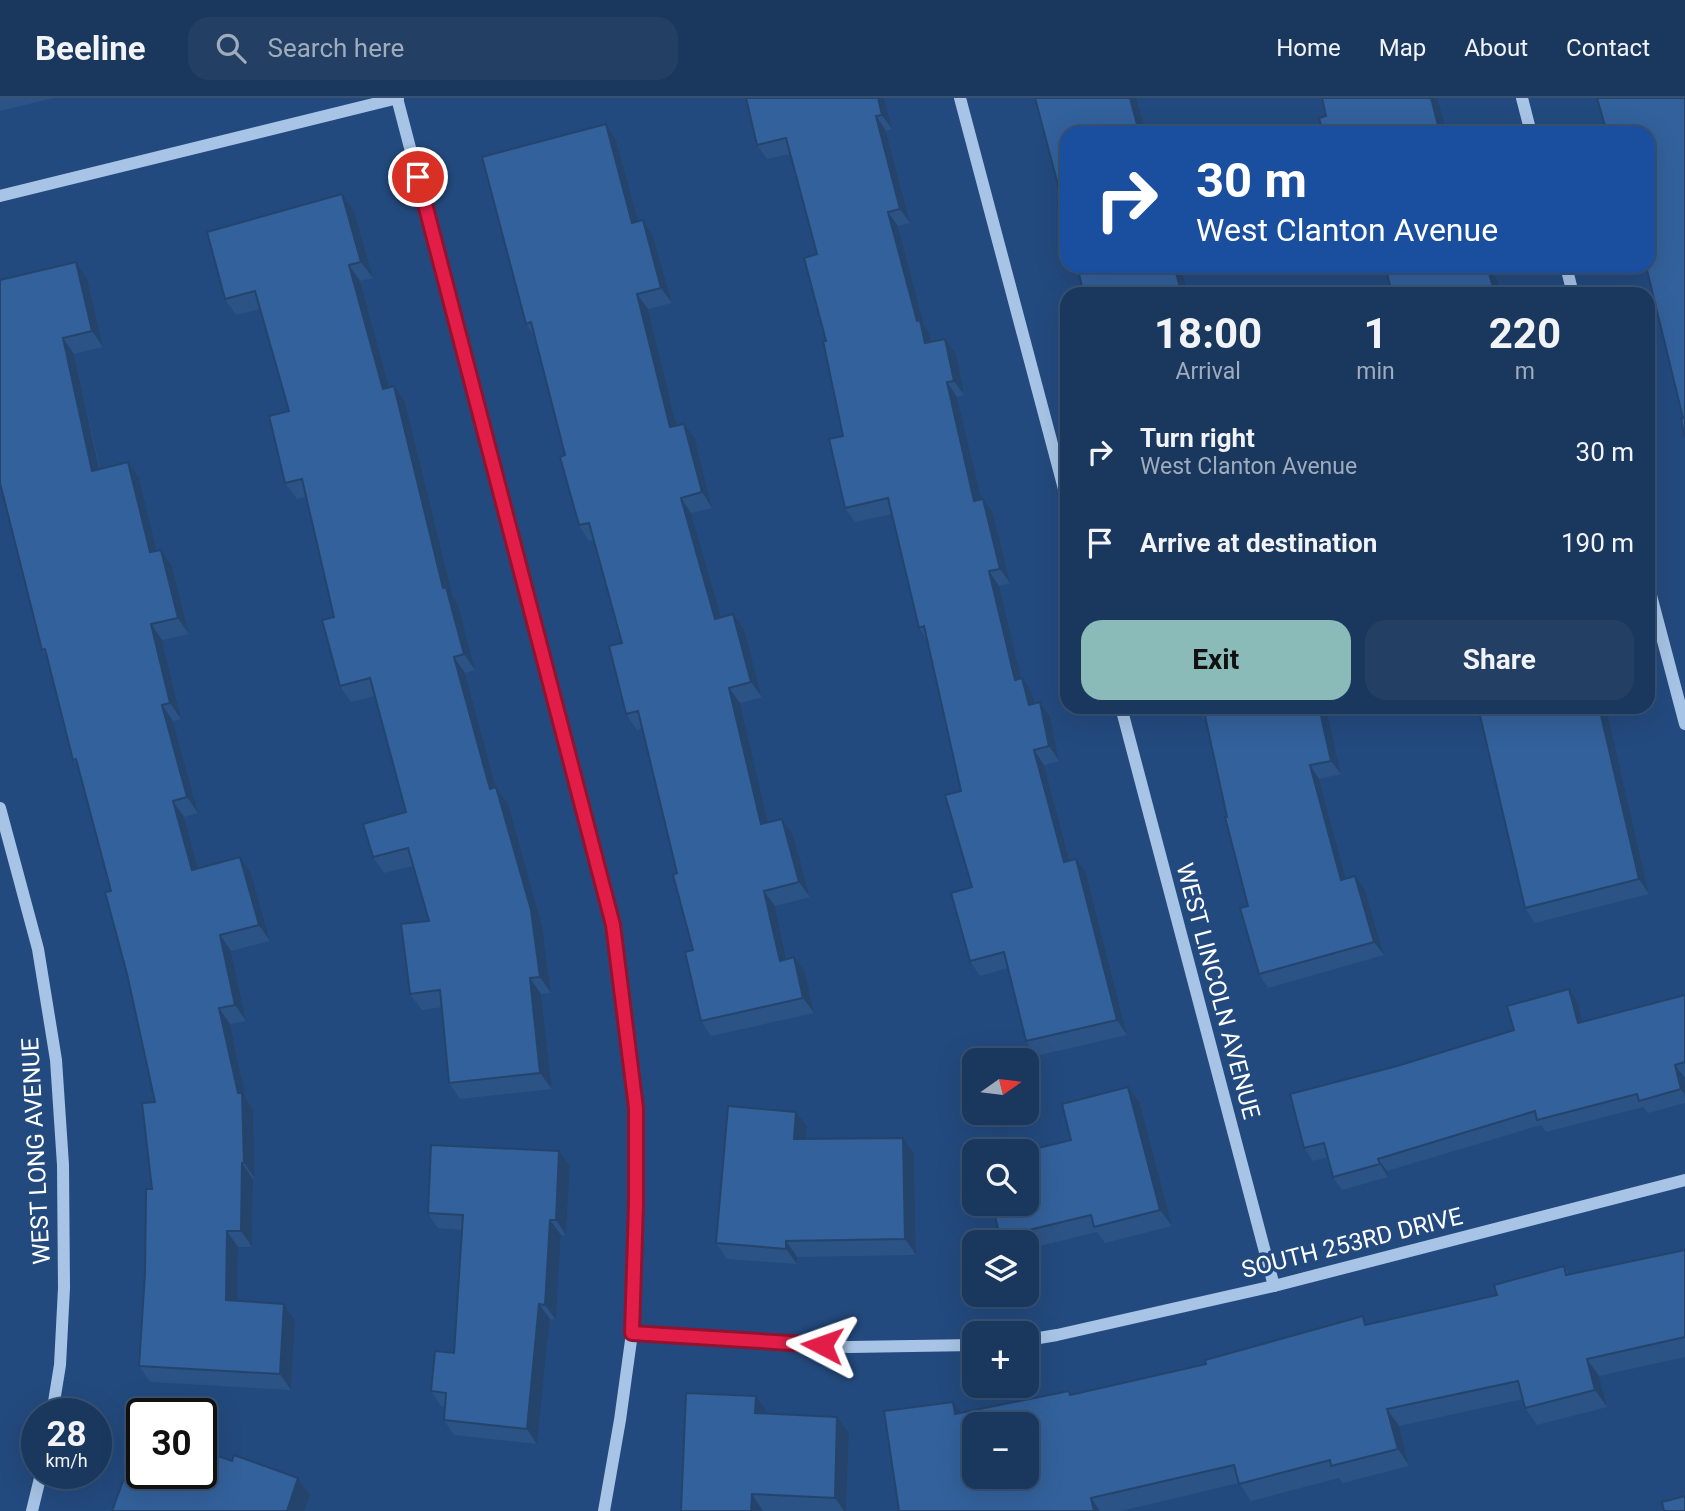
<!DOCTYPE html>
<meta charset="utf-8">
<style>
body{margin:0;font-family:Roboto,sans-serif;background:#233f64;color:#f1f3f6;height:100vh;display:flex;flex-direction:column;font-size:26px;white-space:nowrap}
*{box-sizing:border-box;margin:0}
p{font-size:23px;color:#9facbc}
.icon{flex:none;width:38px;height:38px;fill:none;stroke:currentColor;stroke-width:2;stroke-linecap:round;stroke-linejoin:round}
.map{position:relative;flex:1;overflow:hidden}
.side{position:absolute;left:1060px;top:189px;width:595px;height:427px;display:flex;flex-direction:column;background:#1a385e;border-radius:21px;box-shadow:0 7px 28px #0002,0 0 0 2px #385273}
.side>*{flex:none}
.guide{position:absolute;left:1060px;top:28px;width:595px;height:147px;border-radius:21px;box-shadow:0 7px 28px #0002,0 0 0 2px #385273;background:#1a4fa0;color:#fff;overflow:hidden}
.needle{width:46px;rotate:76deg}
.tools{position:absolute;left:962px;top:950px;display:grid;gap:14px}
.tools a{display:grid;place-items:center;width:77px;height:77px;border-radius:14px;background:#1a385e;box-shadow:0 7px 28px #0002,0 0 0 2px #385273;font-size:35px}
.speed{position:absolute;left:21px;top:1300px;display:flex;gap:14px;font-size:35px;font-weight:700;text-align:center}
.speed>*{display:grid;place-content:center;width:91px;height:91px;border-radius:50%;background:#1a385e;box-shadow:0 7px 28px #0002,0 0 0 2px #385273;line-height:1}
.speed small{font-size:18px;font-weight:400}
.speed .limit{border:4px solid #111;border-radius:10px;background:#fff;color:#111}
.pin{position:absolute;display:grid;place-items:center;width:60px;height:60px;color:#fff;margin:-30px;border:4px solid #fff;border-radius:50%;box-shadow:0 2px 7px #0007}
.me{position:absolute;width:77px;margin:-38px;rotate:274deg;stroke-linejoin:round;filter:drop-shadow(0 0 5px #0008)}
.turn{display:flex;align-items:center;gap:24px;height:147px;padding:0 21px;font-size:32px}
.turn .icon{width:91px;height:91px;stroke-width:2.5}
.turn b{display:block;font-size:49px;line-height:60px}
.eta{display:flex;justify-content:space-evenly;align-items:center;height:119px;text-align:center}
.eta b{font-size:42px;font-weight:700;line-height:49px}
.primary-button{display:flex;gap:14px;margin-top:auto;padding:14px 21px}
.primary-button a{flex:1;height:80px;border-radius:21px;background:#8bbbb9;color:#111;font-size:28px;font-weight:700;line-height:80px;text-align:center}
.primary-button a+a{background:#233f64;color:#f1f3f6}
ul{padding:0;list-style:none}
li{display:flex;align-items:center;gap:21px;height:91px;padding:0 21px}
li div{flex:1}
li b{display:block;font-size:26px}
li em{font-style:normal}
header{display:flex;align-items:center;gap:42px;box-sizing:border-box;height:98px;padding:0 35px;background:#1a385e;border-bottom:2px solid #385273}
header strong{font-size:33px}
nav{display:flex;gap:38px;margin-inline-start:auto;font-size:24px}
.search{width:490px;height:63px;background:#233f64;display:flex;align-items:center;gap:18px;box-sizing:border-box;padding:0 24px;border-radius:21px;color:#9facbc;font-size:26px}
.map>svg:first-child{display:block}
</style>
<header>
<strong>Beeline</strong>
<div class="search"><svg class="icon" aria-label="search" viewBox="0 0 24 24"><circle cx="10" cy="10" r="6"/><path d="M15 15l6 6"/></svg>Search here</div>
<nav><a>Home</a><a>Map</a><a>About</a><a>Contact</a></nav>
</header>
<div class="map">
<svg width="1685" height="1413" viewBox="0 0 1685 1413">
<rect width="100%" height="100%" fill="#234a7e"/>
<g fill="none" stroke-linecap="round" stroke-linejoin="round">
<g stroke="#a7c4e6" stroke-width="12">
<path d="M 397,0 L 613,827 L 636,1010 L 637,1106 L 632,1235 L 620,1322 L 604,1413"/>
<path d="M 960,0 L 1068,406"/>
<path d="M 1522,0 L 1531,35"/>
<path d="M 0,98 L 398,0"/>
<path d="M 1566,168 L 1573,196"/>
<path d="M 1648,486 L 1685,626"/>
<path d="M 1121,609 L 1274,1188"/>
<path d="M 0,710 L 38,851 L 56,962 L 63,1067 L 64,1190 L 60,1267 L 52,1316"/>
<path d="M 632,1235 L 849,1249 L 975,1247"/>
<path d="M 1027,1242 L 1057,1237 L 1274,1188 L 1685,1082"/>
<path d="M 32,1413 L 41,1376"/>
</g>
</g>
<g fill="#2c5385">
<path d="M 0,0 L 54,0 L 0,13 Z"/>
<path d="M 746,0 L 884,0 L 892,31 L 886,33 L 910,125 L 898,128 L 924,227 L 930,236 L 932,244 L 945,241 L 956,255 L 964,297 L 957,299 L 981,402 L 993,415 L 1010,485 L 999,488 L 1021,580 L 1032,594 L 1035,605 L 1040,604 L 1050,618 L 1059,663 L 1044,667 L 1070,763 L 1086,775 L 1127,937 L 1036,958 L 1026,943 L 1008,870 L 980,878 L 970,863 L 972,789 L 961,693 L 926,540 L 919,530 L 892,416 L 855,424 L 845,410 L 843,338 L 826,243 L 817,156 L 790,56 L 767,61 L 757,47 Z"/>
<path d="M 606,26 L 616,42 L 638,124 L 653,138 L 672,205 L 648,211 L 677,328 L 695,341 L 712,410 L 691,415 L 721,519 L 733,516 L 744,531 L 762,599 L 740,605 L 768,724 L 782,721 L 793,736 L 810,799 L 775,808 L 787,861 L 794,859 L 805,874 L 814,915 L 711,938 L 701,923 L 693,852 L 677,775 L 642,630 L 637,632 L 626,616 L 622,545 L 593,442 L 589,443 L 579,427 L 565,357 L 534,237 L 526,226 Z"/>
<path d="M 342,96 L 354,112 L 373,180 L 360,183 L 389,289 L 405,304 L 453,499 L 458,506 L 475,572 L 465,575 L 496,690 L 508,705 L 542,828 L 551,895 L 541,896 L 552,991 L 460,1001 L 449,985 L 442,909 L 422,912 L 410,896 L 429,823 L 413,768 L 384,775 L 373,759 L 406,714 L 375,598 L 351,604 L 340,588 L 334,519 L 306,399 L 297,401 L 285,385 L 289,313 L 260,211 L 236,217 L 225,201 Z"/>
<path d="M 76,164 L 87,180 L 103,249 L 74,256 L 100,371 L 139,380 L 157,453 L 172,468 L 189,536 L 162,542 L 181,621 L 173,623 L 198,715 L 184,719 L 198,770 L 240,759 L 251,775 L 270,843 L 231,853 L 246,923 L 230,926 L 246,1001 L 253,1011 L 255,1081 L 253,1081 L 252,1149 L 238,1149 L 237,1203 L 284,1206 L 295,1222 L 291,1292 L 150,1284 L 139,1268 L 152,1091 L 155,1004 L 111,793 L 78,669 L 73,662 L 47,558 L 42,552 L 0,385 Z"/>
<path d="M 1195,609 L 1326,609 L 1341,676 L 1319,681 L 1346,781 L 1365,792 L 1384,857 L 1268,890 L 1259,876 L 1248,808 L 1206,621 L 1204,622 Z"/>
<path d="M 1478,609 L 1606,609 L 1649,796 L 1535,825 L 1525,810 Z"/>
<path d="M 1569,891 L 1578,904 L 1583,924 L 1685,897 L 1685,979 L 1684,979 L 1685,984 L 1685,1005 L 1648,1015 L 1643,1009 L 1546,1034 L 1541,1027 L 1387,1073 L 1388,1079 L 1342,1092 L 1333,1079 L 1328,1059 L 1313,1063 L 1304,1050 L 1514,932 Z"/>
<path d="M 1128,989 L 1140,1005 L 1172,1128 L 1105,1145 L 1097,1134 L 1027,1151 L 1027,1144 L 1004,1144 L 1000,1139 L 1071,1042 Z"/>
<path d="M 807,1029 L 806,1040 L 914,1055 L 916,1157 L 797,1159 L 797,1166 L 727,1161 L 716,1145 Z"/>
<path d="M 559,1053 L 570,1068 L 566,1137 L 561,1137 L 556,1222 L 550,1221 L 537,1346 L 454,1337 L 444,1322 L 445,1309 L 441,1308 L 431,1293 L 454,1255 L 462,1132 L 438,1130 L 428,1115 Z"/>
<path d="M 1685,1152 L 1685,1259 L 1599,1278 L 1607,1309 L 1537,1327 L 1525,1310 L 1523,1301 L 1399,1328 L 1409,1368 L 1343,1385 L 1339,1380 L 1251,1403 L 1239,1385 L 1121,1413 L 899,1413 L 1069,1293 L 1072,1297 L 1497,1197 L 1564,1168 L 1569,1176 Z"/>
<path d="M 756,1298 L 767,1315 L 849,1335 L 846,1413 L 681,1413 Z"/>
</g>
<g fill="#24446c">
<path d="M 878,0 L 884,0 L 892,31 L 882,17 Z"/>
<path d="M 1130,0 L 1136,0 L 1146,35 L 1140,35 Z"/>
<path d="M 1431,0 L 1437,0 L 1447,35 L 1440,35 Z"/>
<path d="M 876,18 L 886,33 L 910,125 L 900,111 Z"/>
<path d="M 606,26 L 616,42 L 643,141 L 632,125 Z"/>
<path d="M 342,96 L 354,112 L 373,180 L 361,164 Z"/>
<path d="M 888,114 L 898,128 L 924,227 L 930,236 L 935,260 L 925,245 L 917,223 Z"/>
<path d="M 643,122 L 653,138 L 672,205 L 661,190 Z"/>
<path d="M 76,164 L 87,180 L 103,249 L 92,233 Z"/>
<path d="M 349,167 L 360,183 L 394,307 L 383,291 Z"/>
<path d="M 1174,168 L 1180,168 L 1188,196 L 1182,196 Z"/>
<path d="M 1483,168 L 1489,168 L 1490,173 L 1498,183 L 1501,196 L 1495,196 Z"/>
<path d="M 637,196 L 648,211 L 681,345 L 670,329 Z"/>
<path d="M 63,240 L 74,256 L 103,389 L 92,373 Z"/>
<path d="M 945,241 L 956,255 L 964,297 L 954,283 Z"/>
<path d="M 947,284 L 957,299 L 985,417 L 974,403 Z"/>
<path d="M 394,288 L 405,304 L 453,499 L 458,506 L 475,572 L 464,556 L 443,490 Z"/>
<path d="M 684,326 L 695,341 L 712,410 L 702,394 Z"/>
<path d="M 128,364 L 139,380 L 161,470 L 150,454 Z"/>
<path d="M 681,400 L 691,415 L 726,536 L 715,521 Z"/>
<path d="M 983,401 L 993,415 L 1010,485 L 1000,471 Z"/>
<path d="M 161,452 L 172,468 L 189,536 L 178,520 Z"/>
<path d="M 989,473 L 999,488 L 1025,596 L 1015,582 Z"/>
<path d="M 733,516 L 744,531 L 762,599 L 751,584 Z"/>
<path d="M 151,526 L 162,542 L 181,621 L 170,605 Z"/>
<path d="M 454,559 L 465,575 L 496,690 L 508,705 L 542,828 L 551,895 L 540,879 Z"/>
<path d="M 1022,580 L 1032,594 L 1039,621 L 1029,607 Z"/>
<path d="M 729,590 L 740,605 L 772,741 L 761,726 Z"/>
<path d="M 1040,604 L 1050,618 L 1059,663 L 1049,648 Z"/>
<path d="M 162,607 L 173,623 L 198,715 L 187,699 Z"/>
<path d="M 1319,609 L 1326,609 L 1341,676 L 1331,663 Z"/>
<path d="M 1599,609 L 1606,609 L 1649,796 L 1639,781 Z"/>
<path d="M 1034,652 L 1044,667 L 1074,779 L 1064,764 Z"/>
<path d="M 1310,667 L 1319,681 L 1350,796 L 1341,782 Z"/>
<path d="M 173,703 L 184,719 L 203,788 L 192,772 Z"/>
<path d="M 782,721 L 793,736 L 810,799 L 799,784 Z"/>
<path d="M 240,759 L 251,775 L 270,843 L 259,827 Z"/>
<path d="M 1076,761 L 1086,775 L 1127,937 L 1117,922 Z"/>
<path d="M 1355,778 L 1365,792 L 1384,857 L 1374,844 Z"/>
<path d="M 764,793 L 775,808 L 790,878 L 780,863 Z"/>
<path d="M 220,837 L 231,853 L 246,923 L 235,907 Z"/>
<path d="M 794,859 L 805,874 L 814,915 L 803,900 Z"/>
<path d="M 530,880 L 541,896 L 552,991 L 540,975 Z"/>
<path d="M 1569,891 L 1578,904 L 1586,938 L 1578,925 Z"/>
<path d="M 219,910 L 230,926 L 246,1001 L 253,1011 L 255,1081 L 244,1065 L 238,995 Z"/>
<path d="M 1675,967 L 1684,979 L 1685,984 L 1685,997 L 1681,991 Z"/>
<path d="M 1128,989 L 1140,1005 L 1172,1128 L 1160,1112 Z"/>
<path d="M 796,1014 L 807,1029 L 805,1056 L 794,1041 Z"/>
<path d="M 903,1040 L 914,1055 L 916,1157 L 905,1141 Z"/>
<path d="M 559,1053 L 570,1068 L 566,1137 L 556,1122 Z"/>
<path d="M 1378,1061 L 1387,1073 L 1388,1079 L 1380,1066 Z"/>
<path d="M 242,1065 L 253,1081 L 252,1149 L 241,1133 Z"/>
<path d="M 550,1122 L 561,1137 L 556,1222 L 545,1207 Z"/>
<path d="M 227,1133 L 238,1149 L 237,1218 L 226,1202 Z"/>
<path d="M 786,1143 L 797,1159 L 797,1166 L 786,1151 Z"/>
<path d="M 284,1206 L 295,1222 L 291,1292 L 280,1276 Z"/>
<path d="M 539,1206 L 550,1221 L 537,1346 L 527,1331 Z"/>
<path d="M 1587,1261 L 1599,1278 L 1607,1309 L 1595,1292 Z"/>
<path d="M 756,1298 L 767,1314 L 766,1331 L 755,1315 Z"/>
<path d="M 953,1304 L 965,1320 L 955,1316 Z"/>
<path d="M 1387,1311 L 1399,1328 L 1409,1368 L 1398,1351 Z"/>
<path d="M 837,1319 L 849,1335 L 846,1413 L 844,1413 L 835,1400 Z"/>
<path d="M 298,1380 L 310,1397 L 304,1413 L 287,1413 Z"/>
<path d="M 752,1396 L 763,1413 L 751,1413 Z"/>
<path d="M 1091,1400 L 1100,1413 L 1094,1413 Z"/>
</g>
<g fill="#33619b" stroke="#24446c" stroke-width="2" fill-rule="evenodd">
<path d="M 746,0 L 878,0 L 882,17 L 876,18 L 900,111 L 888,114 L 917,223 L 920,222 L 925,245 L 945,241 L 954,283 L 947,284 L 974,403 L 983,401 L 1000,471 L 989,473 L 1015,582 L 1022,580 L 1029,607 L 1040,604 L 1049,648 L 1034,652 L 1064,764 L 1076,761 L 1117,922 L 1026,943 L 1004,854 L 970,863 L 951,795 L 972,789 L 945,697 L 961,693 L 924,528 L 919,530 L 888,400 L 845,410 L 829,341 L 843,338 L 823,243 L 826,243 L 804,160 L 817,156 L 786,40 L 757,47 Z"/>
<path d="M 1035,0 L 1130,0 L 1139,34 L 1068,35 L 1068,142 L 1058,107 L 1063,106 Z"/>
<path d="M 1322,0 L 1431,0 L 1440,35 L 1323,35 L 1319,20 L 1326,18 Z"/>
<path d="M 1597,0 L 1685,0 L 1685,340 L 1681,321 L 1683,320 L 1646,168 L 1648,168 L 1648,35 L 1607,35 Z"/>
<path d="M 606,26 L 632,125 L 643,122 L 661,190 L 637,196 L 670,329 L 684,326 L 702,394 L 681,400 L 715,521 L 733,516 L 751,584 L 729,590 L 761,726 L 782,721 L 799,784 L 764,793 L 780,863 L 794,859 L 803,900 L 701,923 L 685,854 L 693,852 L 673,777 L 677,775 L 638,613 L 626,616 L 609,548 L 622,545 L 589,425 L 579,427 L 560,359 L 565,357 L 531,224 L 526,226 L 482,59 Z"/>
<path d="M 342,96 L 361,164 L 349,167 L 383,291 L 394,288 L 443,490 L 446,489 L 464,556 L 454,559 L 490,691 L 496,689 L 531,812 L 540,879 L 530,880 L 540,975 L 449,985 L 440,892 L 410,896 L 401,826 L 429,823 L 408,750 L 373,759 L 363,726 L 406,714 L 370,580 L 340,588 L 322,522 L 334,519 L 302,381 L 285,385 L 269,318 L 289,313 L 255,193 L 225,201 L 207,134 Z"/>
<path d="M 76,164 L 92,233 L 63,240 L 92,373 L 128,364 L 150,454 L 161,452 L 178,520 L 151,526 L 170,605 L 162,607 L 187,699 L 173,703 L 192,772 L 240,759 L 259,827 L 220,837 L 235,907 L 219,910 L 238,995 L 242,995 L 244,1065 L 242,1065 L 241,1133 L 227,1133 L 226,1202 L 284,1206 L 280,1276 L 139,1268 L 145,1175 L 146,1091 L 152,1091 L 142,1005 L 155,1004 L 127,876 L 105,794 L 111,793 L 76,661 L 73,662 L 45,551 L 42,552 L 0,385 L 0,182 Z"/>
<path d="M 1077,168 L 1174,168 L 1182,196 L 1084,196 Z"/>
<path d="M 1385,168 L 1483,168 L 1483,170 L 1487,168 L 1495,196 L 1388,196 L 1392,195 Z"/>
<path d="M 1203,609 L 1319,609 L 1331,663 L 1310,667 L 1341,782 L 1355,778 L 1374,844 L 1259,876 L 1240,810 L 1248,808 L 1225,719 L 1227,719 Z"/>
<path d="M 1478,609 L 1599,609 L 1639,781 L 1525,810 Z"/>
<path d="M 1569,891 L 1578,925 L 1685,897 L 1685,964 L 1675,967 L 1681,991 L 1639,1003 L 1637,996 L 1537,1022 L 1535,1013 L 1378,1061 L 1380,1066 L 1333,1079 L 1324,1045 L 1304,1050 L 1290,996 L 1397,968 L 1514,932 L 1507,908 Z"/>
<path d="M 1128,989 L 1160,1112 L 1094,1129 L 1091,1117 L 1000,1139 L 992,1106 L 1027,1106 L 1027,1054 L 1022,1054 L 1071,1042 L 1062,1006 Z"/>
<path d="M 728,1008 L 796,1014 L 794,1041 L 903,1040 L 905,1141 L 786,1143 L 786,1151 L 716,1145 Z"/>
<path d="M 431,1047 L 559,1053 L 556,1122 L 550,1122 L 545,1207 L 539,1206 L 527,1331 L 444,1322 L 446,1295 L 431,1293 L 435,1253 L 454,1255 L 463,1117 L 428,1115 Z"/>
<path d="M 1685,1152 L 1685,1239 L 1587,1261 L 1595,1292 L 1525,1310 L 1518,1283 L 1387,1311 L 1398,1351 L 1331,1368 L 1330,1362 L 1239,1386 L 1234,1367 L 1091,1400 L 1094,1413 L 899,1413 L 884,1313 L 953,1304 L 955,1316 L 1069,1293 L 1070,1297 L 1206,1266 L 1205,1262 L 1363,1218 L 1365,1227 L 1497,1197 L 1494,1187 L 1564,1168 L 1566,1177 ZM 975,1326 L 1027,1326 L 1027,1379 L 975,1379 Z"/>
<path d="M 686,1295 L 756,1298 L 755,1315 L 837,1319 L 835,1400 L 752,1396 L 751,1413 L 681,1413 Z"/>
<path d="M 142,1331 L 142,1376 L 201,1376 L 201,1352 L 232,1363 L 234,1357 L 298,1380 L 287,1413 L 112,1413 Z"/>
<path d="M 1685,1398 L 1685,1413 L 1664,1413 L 1662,1404 Z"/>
</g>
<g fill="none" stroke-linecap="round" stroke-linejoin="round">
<defs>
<path id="route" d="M 418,79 L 613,827 L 636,1010 L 636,1106 L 632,1235 L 822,1247"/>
</defs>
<use href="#route" stroke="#92132f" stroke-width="18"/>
<use href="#route" stroke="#e11d48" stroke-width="12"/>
</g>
<g text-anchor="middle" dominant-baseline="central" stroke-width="7" stroke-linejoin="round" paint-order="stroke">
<g font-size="24" fill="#fff" stroke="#234a7e">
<text transform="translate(1218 893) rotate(75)">WEST LINCOLN AVENUE</text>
<text transform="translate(36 1053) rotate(-93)">WEST LONG AVENUE</text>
<text transform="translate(1352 1145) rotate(-14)">SOUTH 253RD DRIVE</text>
</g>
</g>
</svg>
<div class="tools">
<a><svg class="needle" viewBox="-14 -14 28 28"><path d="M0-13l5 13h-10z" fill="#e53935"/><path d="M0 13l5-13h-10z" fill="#9facbc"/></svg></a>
<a><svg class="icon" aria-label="search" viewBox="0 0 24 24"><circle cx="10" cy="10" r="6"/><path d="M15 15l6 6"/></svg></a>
<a><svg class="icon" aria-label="layers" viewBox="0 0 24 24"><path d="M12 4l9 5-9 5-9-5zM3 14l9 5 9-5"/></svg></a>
<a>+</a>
<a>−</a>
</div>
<div class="speed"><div>28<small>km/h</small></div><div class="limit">30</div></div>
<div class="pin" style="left:418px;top:79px;background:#d93025"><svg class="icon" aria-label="arrive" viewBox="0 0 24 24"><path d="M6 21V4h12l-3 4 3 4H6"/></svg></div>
<svg class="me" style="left:822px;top:1247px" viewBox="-20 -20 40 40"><path d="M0-17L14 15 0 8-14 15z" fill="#e11d48" stroke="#fff" stroke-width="4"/></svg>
<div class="guide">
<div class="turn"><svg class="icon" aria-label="right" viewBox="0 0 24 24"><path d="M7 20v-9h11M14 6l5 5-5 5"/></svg><div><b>30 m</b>West Clanton Avenue</div></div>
</div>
<section class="side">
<div class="eta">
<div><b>18:00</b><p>Arrival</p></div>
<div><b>1</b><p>min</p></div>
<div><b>220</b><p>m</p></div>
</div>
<ul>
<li><svg class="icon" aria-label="right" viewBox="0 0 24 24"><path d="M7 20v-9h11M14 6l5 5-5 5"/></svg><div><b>Turn right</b><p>West Clanton Avenue</p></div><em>30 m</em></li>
<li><svg class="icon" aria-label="arrive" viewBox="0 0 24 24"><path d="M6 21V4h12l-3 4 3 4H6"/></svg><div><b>Arrive at destination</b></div><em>190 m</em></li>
</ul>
<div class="primary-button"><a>Exit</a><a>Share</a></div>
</section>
</div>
